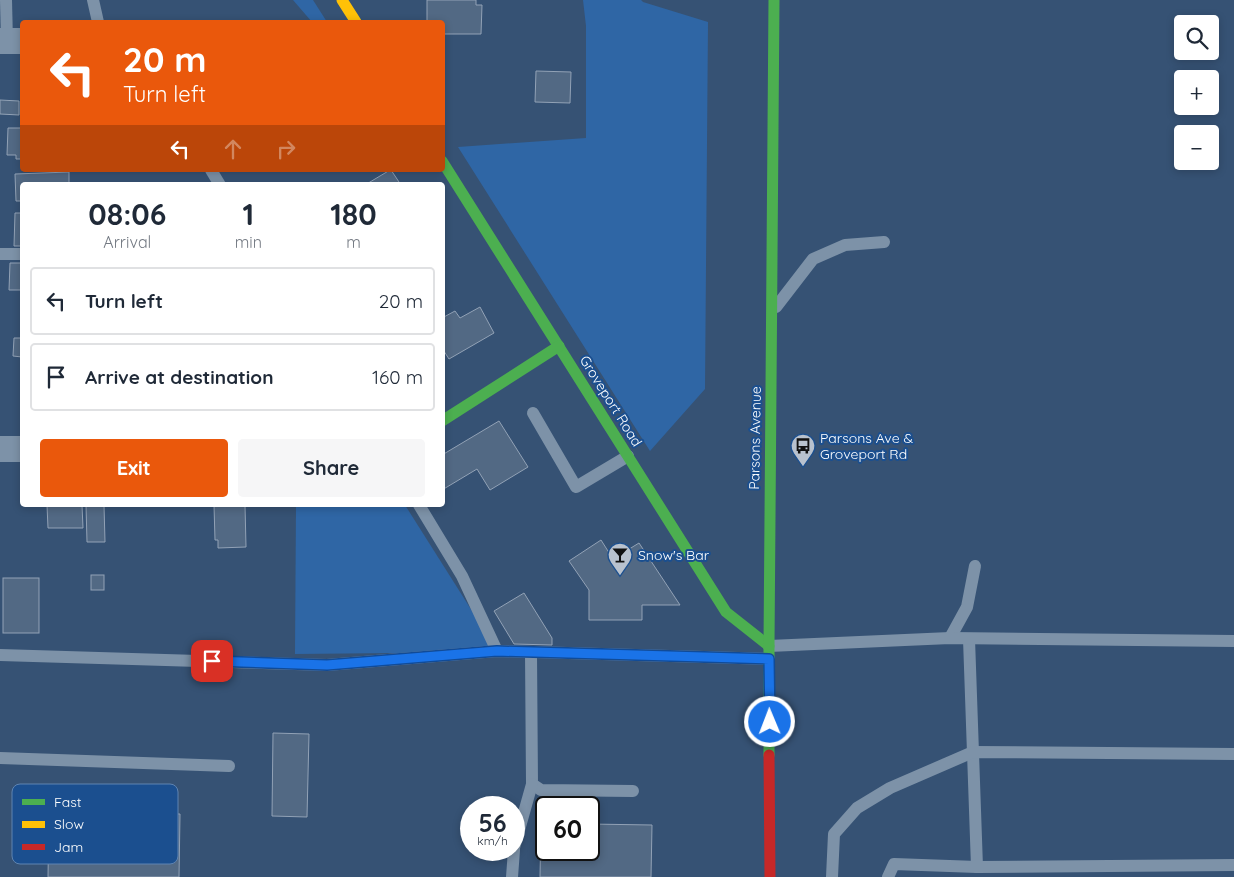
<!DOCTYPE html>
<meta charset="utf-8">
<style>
body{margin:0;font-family:Quicksand,sans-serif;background:#f6f6f7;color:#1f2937;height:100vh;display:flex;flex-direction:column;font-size:19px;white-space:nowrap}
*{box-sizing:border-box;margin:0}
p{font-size:16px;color:#747a83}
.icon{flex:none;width:28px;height:28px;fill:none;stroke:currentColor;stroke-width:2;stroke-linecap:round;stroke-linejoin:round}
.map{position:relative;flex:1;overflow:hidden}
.details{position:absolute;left:20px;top:182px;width:425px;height:325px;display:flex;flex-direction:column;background:#fff;border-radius:5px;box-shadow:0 2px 8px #0003}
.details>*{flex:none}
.banner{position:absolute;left:20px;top:20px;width:425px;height:152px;border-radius:5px;box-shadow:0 2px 8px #0003;background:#ea580c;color:#fff;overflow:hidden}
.controls{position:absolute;left:1174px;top:15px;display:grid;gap:10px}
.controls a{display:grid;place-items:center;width:45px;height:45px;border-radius:5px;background:#fff;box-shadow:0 2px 8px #0003;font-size:25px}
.speed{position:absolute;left:460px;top:796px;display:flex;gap:10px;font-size:25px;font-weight:700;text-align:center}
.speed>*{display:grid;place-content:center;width:65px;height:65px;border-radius:50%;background:#fff;box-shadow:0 2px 8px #0003;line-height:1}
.speed small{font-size:12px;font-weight:400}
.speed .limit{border:2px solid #111;border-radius:8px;background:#fff;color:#111}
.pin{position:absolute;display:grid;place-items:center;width:42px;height:42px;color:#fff;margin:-21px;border-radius:10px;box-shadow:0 2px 8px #0006}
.me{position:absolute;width:55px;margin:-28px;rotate:359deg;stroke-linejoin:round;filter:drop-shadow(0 0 4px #0008)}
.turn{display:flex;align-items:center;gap:18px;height:105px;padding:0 20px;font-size:22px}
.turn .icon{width:65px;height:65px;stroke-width:2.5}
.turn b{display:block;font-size:35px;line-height:42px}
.lanes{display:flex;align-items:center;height:48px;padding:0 20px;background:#0003;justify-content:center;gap:25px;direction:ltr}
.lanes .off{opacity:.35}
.eta{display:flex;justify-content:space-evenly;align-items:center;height:85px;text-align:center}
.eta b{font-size:30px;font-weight:800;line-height:35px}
.primary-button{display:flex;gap:10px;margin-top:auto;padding:10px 20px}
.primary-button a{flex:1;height:58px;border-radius:5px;background:#ea580c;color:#fff;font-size:20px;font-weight:800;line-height:58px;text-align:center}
.primary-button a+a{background:#f6f6f7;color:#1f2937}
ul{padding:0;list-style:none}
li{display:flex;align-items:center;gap:15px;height:68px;margin:0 10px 8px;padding:0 10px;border:2px solid #e0e1e3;border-radius:5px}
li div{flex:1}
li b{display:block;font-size:19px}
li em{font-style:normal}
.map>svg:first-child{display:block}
</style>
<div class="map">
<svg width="1234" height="877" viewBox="0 0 1234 877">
<rect width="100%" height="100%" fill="#365274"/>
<g fill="#2f66a5">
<path d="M 293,0 L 313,0 L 327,22 L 312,22 Z"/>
<path d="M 583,0 L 641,0 L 643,2 L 708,22 L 705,389 L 650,451 L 458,147 L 586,138 L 586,26 Z"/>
<path d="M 296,505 L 405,505 L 498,652 L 295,654 Z"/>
</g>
<g fill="#526984" stroke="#92a2b6">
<path d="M 427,0 L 476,0 L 476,5 L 482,5 L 481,34 L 442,34 L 442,22 L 427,22 Z"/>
<path d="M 536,71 L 571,72 L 570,103 L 535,102 Z"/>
<path d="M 0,100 L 19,101 L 19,115 L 0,114 Z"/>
<path d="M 8,128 L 22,128 L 22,159 L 16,159 L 16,155 L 7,155 Z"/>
<path d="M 390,170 L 391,170 L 401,185 L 365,185 Z"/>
<path d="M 69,172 L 69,185 L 22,185 L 22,201 L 16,201 L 15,174 Z"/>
<path d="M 15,213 L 22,213 L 22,246 L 14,246 Z"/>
<path d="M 10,263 L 22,263 L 22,290 L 9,290 Z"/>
<path d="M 480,307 L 494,333 L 449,359 L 442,348 L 442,318 L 455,311 L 460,318 Z"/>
<path d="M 14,338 L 22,338 L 22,357 L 13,356 Z"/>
<path d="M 499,421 L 528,467 L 490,490 L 477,469 L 442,490 L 442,455 Z"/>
<path d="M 47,505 L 82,505 L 83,528 L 48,528 Z"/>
<path d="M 86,505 L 104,505 L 105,542 L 87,542 Z"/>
<path d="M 214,505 L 245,505 L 246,547 L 218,548 L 218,540 L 215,540 Z"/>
<path d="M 601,540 L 613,559 L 639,543 L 680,605 L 642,605 L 642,620 L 589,620 L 589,590 L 569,561 Z"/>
<rect x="91" y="575" width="13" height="15"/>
<rect x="3" y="578" width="36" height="55"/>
<path d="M 524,593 L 552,638 L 552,645 L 514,644 L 494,611 Z"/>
<path d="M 273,733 L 309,734 L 307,817 L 272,816 Z"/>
<path d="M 49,812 L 180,814 L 179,877 L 48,877 Z"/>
<path d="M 541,823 L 546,824 L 546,850 L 589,850 L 589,824 L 652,825 L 651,877 L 540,877 Z"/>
</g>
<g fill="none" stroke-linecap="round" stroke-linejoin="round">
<g stroke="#7d92a8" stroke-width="12">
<path d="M 6,0 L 7,41"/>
<path d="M 93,0 L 98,22"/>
<path d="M 211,170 L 220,185"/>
<path d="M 0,254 L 22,254"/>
<path d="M 776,307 L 813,259 L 845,245 L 884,242"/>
<path d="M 533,413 L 576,487 L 628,456"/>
<path d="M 419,505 L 462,576 L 497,651"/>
<path d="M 950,638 L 967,607 L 975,566"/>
<path d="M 969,639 L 977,867"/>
<path d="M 769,646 L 950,638 L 1234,641"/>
<path d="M 531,653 L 532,784 L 541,790 L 633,791"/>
<path d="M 0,655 L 327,665 L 497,651 L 769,659"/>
<path d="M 0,758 L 229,766"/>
<path d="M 514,848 L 532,784"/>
<path d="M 512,877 L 514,850"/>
<path d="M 832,877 L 834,834 L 857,808 L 890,788 L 973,752 L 1234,754"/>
<path d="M 888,877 L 894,864 L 977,867 L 1234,865"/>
</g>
<g stroke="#7d92a8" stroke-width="26">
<path d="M 0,41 L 22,41"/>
<path d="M 0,449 L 22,449"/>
</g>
<g stroke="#4caf50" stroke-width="11">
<path d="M 442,161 L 726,612 L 769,646 L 769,755"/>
<path d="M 442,421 L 559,346"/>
<path d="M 769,646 L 774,0"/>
</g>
<path stroke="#ffc107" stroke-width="11" d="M 342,0 L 356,22"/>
<path stroke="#c62828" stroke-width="11" d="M 769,755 L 770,877"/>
</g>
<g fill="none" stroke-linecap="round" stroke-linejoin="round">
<defs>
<path id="route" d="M 212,661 L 327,665 L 497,651 L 769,659 L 770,722"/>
</defs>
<use href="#route" stroke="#114b97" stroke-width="12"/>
<use href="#route" stroke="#1a73e8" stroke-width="9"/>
</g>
<defs>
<symbol id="bus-pin" viewBox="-11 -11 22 30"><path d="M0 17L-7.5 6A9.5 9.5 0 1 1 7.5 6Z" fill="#b9c2ce" stroke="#1b4f8f"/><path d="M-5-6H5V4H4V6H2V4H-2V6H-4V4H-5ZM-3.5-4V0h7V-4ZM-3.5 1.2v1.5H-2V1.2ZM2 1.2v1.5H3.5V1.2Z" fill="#111"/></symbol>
<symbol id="bar-pin" viewBox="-11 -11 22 30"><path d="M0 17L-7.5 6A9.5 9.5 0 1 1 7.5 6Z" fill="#b9c2ce" stroke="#1b4f8f"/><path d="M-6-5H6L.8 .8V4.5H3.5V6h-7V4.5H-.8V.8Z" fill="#111"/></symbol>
</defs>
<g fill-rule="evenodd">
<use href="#bus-pin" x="789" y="432" width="28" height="38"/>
<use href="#bar-pin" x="606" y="541" width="28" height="38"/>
</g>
<g text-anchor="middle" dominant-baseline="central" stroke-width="4" stroke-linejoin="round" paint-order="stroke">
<g font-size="14" fill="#fff" stroke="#1b4f8f">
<text transform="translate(611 401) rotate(58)">Groveport Road</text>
<text transform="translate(755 438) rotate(-89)">Parsons Avenue</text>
</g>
<g font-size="14" fill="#fff" stroke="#1b4f8f" text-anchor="start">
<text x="820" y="438">Parsons Ave &amp;<tspan x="820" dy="16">Groveport Rd</tspan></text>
<text x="638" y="555">Snow's Bar</text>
</g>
</g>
<rect x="12" y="784" width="166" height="80" rx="8" fill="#1b4f8f" stroke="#5f84b1" stroke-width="1"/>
<rect x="22" y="799" width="23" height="6" fill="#4caf50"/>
<rect x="22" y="821" width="23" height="7" fill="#ffc107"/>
<rect x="22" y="844" width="23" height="6" fill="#c62828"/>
<g font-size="14" fill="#fff">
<text x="54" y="807">Fast</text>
<text x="54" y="829">Slow</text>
<text x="54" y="852">Jam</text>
</g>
</svg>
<div class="controls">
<a><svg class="icon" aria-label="search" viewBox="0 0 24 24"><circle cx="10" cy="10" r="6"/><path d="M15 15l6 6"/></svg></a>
<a>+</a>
<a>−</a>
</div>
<div class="speed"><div>56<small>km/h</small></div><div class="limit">60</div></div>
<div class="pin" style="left:212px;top:661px;background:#d93025"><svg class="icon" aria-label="arrive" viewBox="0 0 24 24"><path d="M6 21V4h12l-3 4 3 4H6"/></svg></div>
<svg class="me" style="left:770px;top:722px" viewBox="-20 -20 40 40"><circle r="17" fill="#1a73e8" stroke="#fff" stroke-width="3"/><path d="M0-11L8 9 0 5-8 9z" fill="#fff"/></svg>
<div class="banner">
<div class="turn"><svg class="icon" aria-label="left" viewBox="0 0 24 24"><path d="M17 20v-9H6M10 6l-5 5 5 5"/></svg><div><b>20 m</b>Turn left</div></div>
<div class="lanes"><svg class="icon" aria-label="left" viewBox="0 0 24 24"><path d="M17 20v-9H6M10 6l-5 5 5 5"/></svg><svg class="icon off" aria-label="ahead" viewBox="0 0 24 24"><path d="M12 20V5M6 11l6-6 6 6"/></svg><svg class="icon off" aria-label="right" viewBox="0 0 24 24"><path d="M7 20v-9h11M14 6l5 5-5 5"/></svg></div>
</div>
<section class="details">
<div class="eta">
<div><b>08:06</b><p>Arrival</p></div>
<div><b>1</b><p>min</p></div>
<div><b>180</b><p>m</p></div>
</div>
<ul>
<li><svg class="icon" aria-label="left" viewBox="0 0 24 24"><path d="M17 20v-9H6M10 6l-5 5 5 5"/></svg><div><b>Turn left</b></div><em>20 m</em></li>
<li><svg class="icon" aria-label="arrive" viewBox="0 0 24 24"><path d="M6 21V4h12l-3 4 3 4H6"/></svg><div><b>Arrive at destination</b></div><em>160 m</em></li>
</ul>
<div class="primary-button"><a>Exit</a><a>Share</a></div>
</section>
</div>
